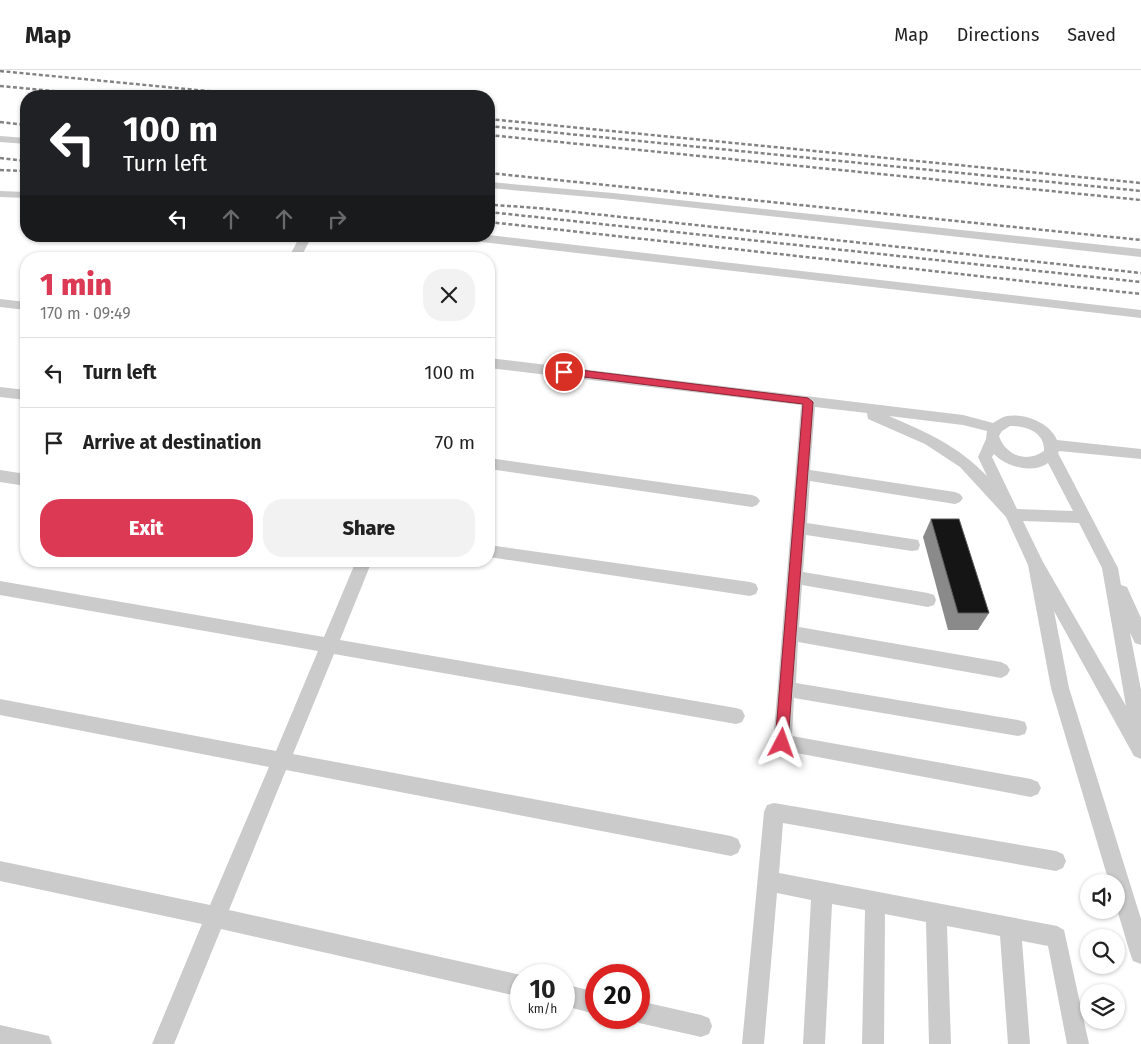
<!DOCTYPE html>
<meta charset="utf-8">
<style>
body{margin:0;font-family:"Fira Sans",sans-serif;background:#f2f2f2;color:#222;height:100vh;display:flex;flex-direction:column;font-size:19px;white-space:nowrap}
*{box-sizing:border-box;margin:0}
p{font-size:16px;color:#767676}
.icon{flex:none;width:28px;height:28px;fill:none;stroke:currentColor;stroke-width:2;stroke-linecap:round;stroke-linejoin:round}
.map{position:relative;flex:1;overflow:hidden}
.drawer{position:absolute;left:20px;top:182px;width:475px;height:315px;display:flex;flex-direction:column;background:#fff;border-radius:20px;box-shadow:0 1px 4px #0004}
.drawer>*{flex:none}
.banner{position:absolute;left:20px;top:20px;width:475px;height:152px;border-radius:20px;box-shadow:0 1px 4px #0004;background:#202124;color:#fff;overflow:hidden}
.controls{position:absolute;left:1080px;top:804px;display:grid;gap:10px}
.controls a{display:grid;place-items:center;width:45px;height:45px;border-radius:50%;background:#fff;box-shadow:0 1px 4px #0004;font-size:25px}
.speed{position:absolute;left:510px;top:894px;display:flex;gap:10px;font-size:25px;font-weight:700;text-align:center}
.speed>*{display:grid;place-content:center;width:65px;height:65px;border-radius:50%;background:#fff;box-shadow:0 1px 4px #0004;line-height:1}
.speed small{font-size:12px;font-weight:400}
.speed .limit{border:8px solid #d22;background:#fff;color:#111}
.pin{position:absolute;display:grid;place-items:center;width:42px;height:42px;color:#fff;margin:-21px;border:2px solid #fff;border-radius:50%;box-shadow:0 1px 5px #0007}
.me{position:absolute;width:55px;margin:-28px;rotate:4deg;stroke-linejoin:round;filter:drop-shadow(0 0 4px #0008)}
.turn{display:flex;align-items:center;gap:18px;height:105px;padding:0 20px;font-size:22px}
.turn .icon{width:65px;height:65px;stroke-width:2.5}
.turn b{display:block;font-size:35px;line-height:42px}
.lanes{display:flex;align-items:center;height:48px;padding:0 20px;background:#0003;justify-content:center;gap:25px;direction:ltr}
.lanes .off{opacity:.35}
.round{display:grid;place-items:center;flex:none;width:52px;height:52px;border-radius:20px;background:#f2f2f2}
.headline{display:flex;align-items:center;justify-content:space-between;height:85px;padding:0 20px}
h1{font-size:30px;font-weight:800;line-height:38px;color:#dc3954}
.primary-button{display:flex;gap:10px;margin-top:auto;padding:10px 20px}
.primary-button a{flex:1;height:58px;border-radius:20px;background:#dc3954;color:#fff;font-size:20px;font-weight:800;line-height:58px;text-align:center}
.primary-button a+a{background:#f2f2f2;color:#222}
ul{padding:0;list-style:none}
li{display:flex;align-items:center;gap:15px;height:70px;padding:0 20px;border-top:1px solid #e0e0e0}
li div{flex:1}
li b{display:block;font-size:19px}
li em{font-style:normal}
header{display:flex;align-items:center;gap:30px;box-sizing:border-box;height:70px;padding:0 25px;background:#fff;border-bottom:1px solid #e0e0e0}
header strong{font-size:24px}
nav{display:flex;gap:28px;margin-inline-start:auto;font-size:18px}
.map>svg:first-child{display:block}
</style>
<header>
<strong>Map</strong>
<nav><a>Map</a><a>Directions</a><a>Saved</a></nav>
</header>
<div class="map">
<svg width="1141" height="974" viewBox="0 0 1141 974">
<rect width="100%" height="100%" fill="#fff"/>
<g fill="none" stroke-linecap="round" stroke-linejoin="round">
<g fill="#cbcbcb" fill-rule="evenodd">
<path d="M 0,66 L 26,68 L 26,74 L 0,72 Z"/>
<path d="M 489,112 L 613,123 L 1141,179 L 1141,187 L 613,129 L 489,118 Z"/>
<path d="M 0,121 L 26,122 L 26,128 L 0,127 Z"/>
<path d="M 489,165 L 1141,240 L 1141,248 L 464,170 L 458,166 Z"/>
<path d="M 300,166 L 312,166 L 300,189 L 288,189 Z"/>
<path d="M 0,229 L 26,232 L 26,240 L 0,237 Z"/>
<path d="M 489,288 L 963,345 L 993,353 C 998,350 1002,347 1007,346 C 1025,343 1050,353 1057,370 L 1141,379 L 1141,389 L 1059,381 L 1058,383 L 1118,498 L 1121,515 L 1127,517 L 1141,548 L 1141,575 L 1135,573 L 1130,563 L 1141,620 L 1141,689 L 1134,686 L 1054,541 L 1069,618 L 1141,849 L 1141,894 L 1133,891 L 1130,883 L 1116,836 L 1116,812 L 1109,812 L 1051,618 L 1028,495 L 1006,447 L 960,397 L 925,374 L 868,349 L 867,343 L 815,337 L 810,400 L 955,422 L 960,424 L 963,428 L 960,432 L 955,434 L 810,411 L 807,453 L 912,469 L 918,470 L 920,475 L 918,480 L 912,481 L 806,465 L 803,502 L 928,523 L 934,525 L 936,530 L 934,535 L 928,537 L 802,515 L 799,557 L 1001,592 L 1007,595 L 1010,600 L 1007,605 L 1001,608 L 798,572 L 796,613 L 1018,650 L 1025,652 L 1027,658 L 1025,664 L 1018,666 L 794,628 L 792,666 L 1031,709 L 1038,712 L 1041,718 L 1038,724 L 1031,727 L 775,679 L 773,673 L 801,335 L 489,298 ZM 889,346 L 963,355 L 987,361 L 986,369 L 978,387 L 987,406 C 957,375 928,363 889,346 ZM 1010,356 C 1026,356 1045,362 1044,381 C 1027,393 1006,386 999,366 L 1002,361 ZM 994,384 C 1006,397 1033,404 1048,393 L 1073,441 L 1017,439 L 992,387 ZM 1023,451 L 1079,453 L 1102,498 L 1126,636 L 1043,492 Z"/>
<path d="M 0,317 L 26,320 L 26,330 L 0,327 Z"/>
<path d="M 489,388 L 752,425 L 757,427 L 760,431 L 757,435 L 752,437 L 489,399 Z"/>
<path d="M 0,400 L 26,404 L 26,416 L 0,412 Z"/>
<path d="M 489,475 L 750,512 L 756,514 L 758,519 L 756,524 L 750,526 L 489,487 Z"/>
<path d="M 356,491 L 372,491 L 340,570 L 736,638 L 742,640 L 745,646 L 742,652 L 736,654 L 334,584 L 293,684 L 731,766 L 738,769 L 741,776 L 738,783 L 731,786 L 286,700 L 229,840 L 521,905 L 521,927 L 221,859 L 174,974 L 152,974 L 202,854 L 0,811 L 0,791 L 210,835 L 269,697 L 0,645 L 0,629 L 276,681 L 318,581 L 0,525 L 0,511 L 324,567 Z"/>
<path d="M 774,733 L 1056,781 L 1063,784 L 1066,791 L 1063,798 L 1056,801 L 783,753 L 779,803 L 1057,856 L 1064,860 L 1089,974 L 1067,974 L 1048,876 L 1022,871 L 1030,974 L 1008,974 L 1000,866 L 947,856 L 951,974 L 929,974 L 926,852 L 885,844 L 884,974 L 862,974 L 865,840 L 832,834 L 825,974 L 803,974 L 811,830 L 777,823 L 764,974 L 742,974 L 764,742 L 767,735 Z"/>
<path d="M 564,914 L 596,922 L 596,944 L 564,936 Z"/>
<path d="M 639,931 L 701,945 L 709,948 L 712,956 L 709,964 L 701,967 L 639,953 L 630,948 L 639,948 Z"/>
<path d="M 0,955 L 49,966 L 52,974 L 0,974 Z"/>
</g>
<g stroke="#838383" stroke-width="2.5" stroke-dasharray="4 2.5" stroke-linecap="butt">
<path d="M 0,1 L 259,26"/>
<path d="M 0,16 L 105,26"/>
<path d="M 489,49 L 1141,113"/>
<path d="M 0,52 L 26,55"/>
<path d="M 489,56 L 1141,121"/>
<path d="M 489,65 L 1141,130"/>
<path d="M 0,88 L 26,91"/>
<path d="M 0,100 L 26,101"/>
<path d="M 489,103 L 1141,170"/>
<path d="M 494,135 L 538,138 L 1141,203"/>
<path d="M 489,142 L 1141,212"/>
<path d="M 489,152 L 1141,224"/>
</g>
</g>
<path fill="#8a8a8a" d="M 931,449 L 989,543 L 978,560 L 948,560 L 923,467 Z"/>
<path fill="#151515" stroke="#5b5b5b" d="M 931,449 L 959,449 L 989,543 L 958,543 Z"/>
<path fill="#dc3954" stroke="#8f2537" d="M 564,298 L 808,328 L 813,332 L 788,673 L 786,677 L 782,679 L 777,677 L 775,673 L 803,334 L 560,304 L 559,302 Z"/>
</svg>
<div class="controls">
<a><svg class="icon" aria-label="sound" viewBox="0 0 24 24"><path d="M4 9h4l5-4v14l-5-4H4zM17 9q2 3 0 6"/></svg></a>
<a><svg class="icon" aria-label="search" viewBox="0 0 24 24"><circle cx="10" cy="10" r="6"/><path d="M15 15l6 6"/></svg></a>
<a><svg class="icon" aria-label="layers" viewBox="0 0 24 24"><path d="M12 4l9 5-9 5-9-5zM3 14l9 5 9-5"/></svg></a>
</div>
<div class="speed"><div>10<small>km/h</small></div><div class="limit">20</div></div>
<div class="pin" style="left:564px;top:302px;background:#d93025"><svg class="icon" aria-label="arrive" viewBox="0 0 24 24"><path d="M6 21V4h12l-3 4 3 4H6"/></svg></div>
<svg class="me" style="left:782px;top:673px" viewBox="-20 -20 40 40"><path d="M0-17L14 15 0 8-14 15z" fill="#dc3954" stroke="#fff" stroke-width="4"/></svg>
<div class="banner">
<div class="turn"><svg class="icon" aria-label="left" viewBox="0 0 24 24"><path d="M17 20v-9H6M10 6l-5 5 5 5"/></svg><div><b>100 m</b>Turn left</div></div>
<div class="lanes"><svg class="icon" aria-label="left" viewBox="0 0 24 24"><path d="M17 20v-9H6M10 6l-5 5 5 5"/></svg><svg class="icon off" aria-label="ahead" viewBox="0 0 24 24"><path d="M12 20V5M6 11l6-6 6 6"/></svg><svg class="icon off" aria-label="ahead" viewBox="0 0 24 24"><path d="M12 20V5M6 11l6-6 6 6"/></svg><svg class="icon off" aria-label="right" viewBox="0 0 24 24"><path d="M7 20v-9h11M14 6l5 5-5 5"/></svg></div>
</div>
<section class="drawer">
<div class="headline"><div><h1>1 min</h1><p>170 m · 09:49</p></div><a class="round"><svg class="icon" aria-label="close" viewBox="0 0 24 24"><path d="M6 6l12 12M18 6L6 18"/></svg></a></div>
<ul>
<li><svg class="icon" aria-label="left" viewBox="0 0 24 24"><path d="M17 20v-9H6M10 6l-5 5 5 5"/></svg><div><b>Turn left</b></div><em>100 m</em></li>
<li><svg class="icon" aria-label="arrive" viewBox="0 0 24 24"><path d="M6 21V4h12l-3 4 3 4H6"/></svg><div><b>Arrive at destination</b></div><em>70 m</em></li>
</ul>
<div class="primary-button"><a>Exit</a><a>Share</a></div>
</section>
</div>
